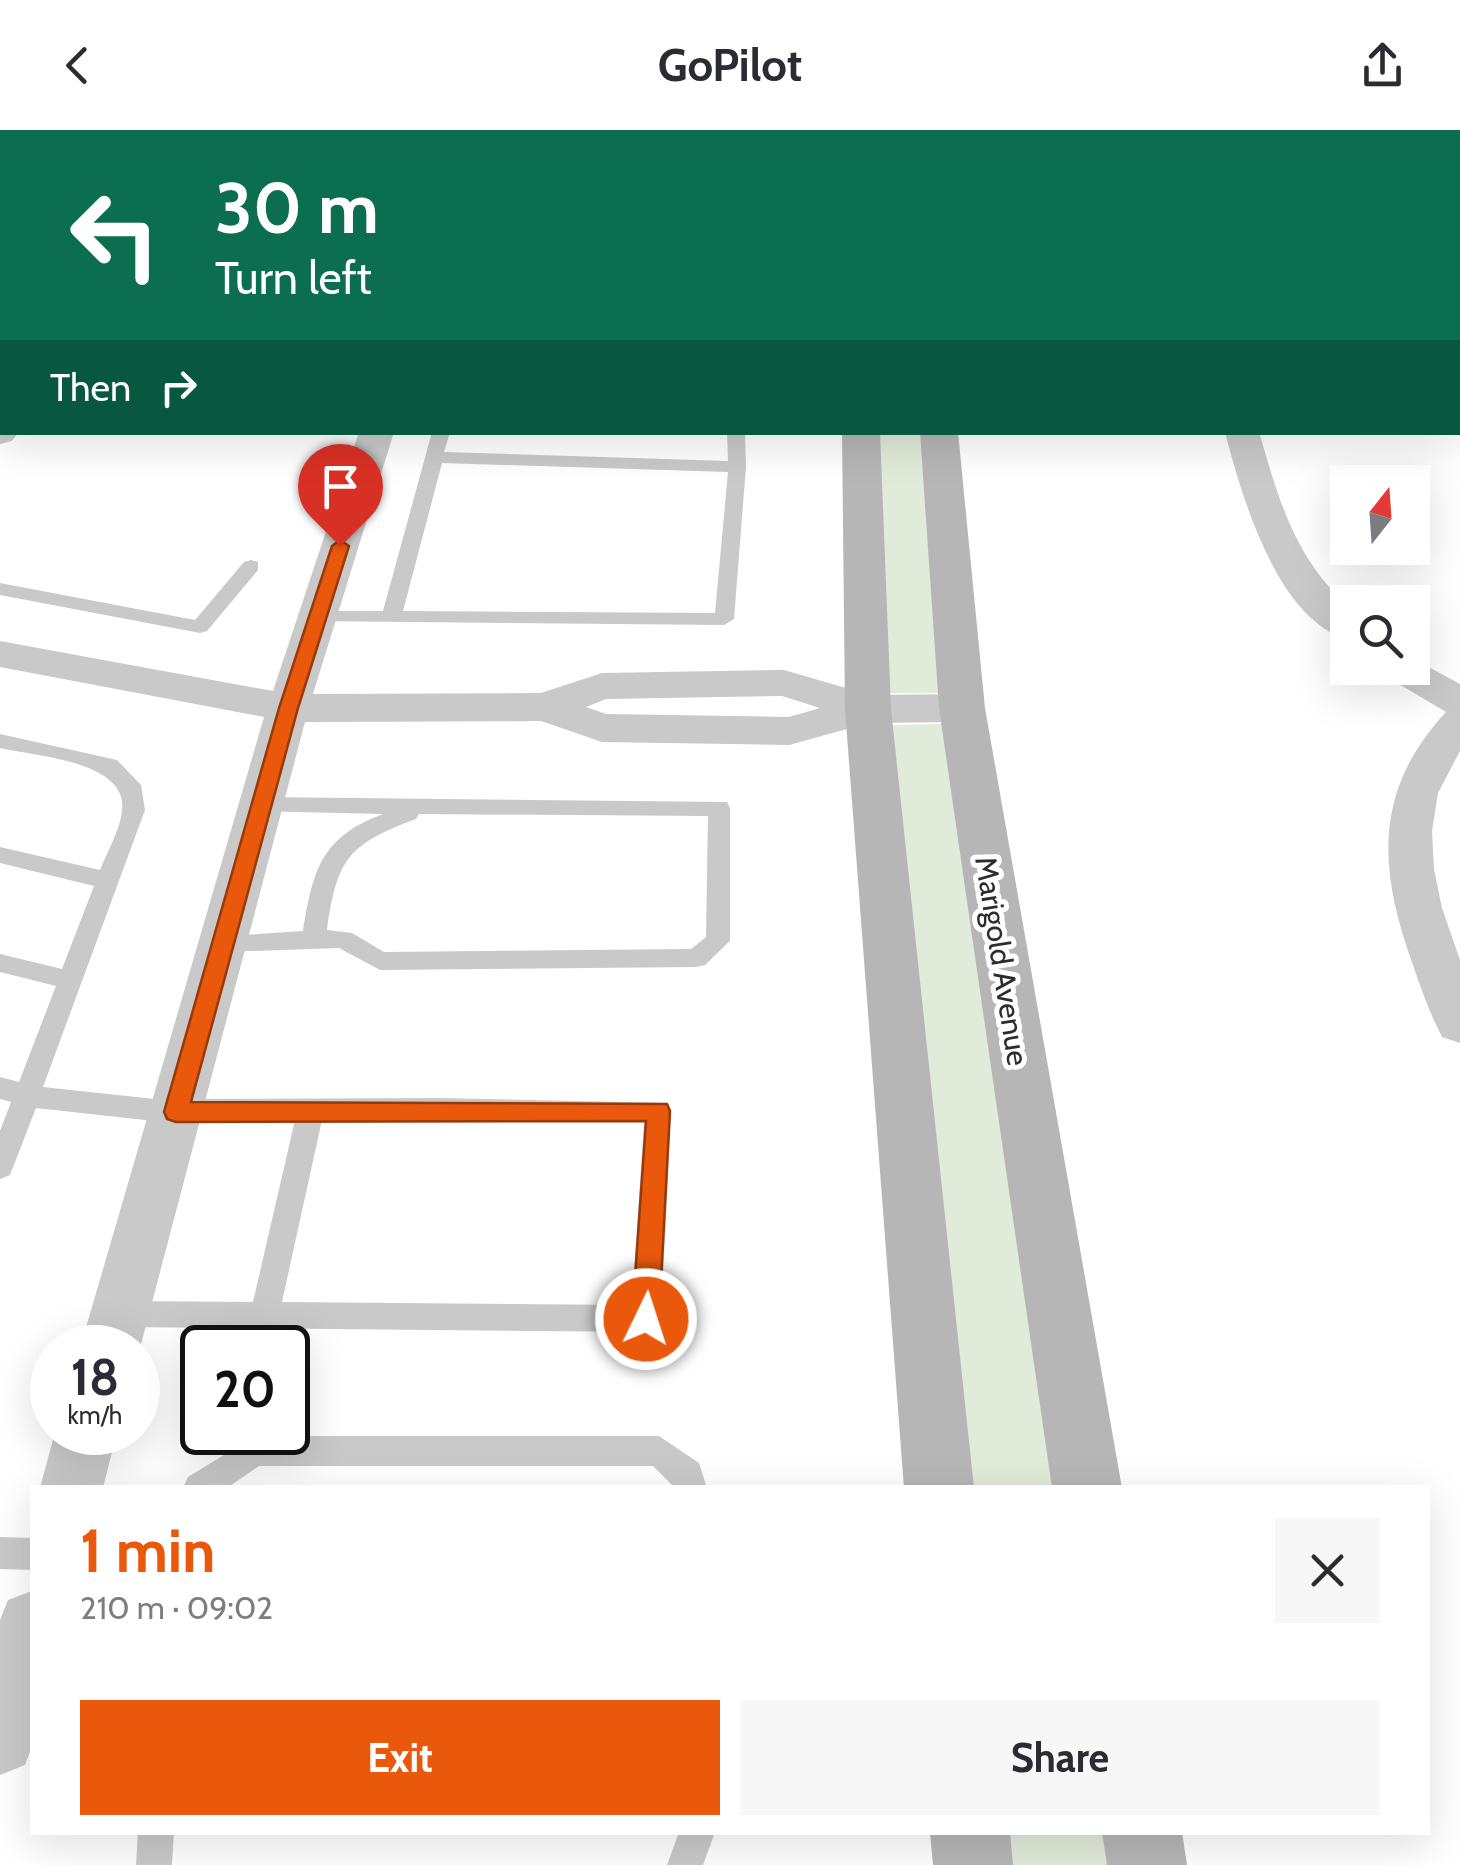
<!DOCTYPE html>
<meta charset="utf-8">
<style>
body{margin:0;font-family:Cabin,sans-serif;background:#f7f7f7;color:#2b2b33;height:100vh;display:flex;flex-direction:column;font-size:38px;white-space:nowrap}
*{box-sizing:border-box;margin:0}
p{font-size:32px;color:#7c7c81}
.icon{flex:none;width:55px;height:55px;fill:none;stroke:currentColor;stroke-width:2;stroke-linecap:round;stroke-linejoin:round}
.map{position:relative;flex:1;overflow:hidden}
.panel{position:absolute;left:30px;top:1355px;width:1400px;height:350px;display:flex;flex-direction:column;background:#fff;border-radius:0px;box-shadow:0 10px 40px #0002}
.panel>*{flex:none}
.top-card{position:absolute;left:0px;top:0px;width:1460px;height:305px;box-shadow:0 10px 40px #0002;background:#0b6e4f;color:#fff;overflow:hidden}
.needle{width:65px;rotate:17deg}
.tools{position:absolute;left:1330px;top:335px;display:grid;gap:20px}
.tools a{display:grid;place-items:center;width:100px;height:100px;border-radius:0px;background:#fff;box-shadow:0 10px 40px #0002;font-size:50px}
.speed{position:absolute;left:30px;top:1195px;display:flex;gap:20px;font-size:50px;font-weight:700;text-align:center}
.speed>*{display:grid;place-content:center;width:130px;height:130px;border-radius:50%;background:#fff;box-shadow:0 10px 40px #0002;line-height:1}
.speed small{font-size:25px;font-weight:400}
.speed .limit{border:5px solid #111;border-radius:15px;background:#fff;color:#111}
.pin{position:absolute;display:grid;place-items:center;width:85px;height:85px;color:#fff;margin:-102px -42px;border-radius:50% 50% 50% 0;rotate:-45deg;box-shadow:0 0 10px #0007}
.pin .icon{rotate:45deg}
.me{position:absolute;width:110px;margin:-55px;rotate:4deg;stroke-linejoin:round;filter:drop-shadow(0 0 8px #0008)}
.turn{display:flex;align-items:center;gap:35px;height:210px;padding:0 50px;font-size:45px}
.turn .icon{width:130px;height:130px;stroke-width:2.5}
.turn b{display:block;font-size:70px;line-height:85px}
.then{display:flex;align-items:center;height:95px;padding:0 50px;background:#0003;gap:20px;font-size:38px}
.round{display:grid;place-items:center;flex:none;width:105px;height:105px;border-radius:0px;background:#f7f7f7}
.overview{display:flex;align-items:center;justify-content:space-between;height:170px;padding:0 50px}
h1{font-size:60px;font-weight:700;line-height:75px;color:#ea580c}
.primary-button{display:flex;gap:20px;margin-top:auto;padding:20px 50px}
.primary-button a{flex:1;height:115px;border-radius:0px;background:#ea580c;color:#fff;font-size:40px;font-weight:700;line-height:115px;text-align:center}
.primary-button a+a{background:#f7f7f7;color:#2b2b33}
header{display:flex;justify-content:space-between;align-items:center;height:130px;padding:0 50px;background:#fff;font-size:45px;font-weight:700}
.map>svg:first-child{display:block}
</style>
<header><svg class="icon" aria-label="back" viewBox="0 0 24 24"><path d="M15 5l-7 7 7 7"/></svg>GoPilot<svg class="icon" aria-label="share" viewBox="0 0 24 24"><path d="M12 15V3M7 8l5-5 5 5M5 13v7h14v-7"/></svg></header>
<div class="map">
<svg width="1460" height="1735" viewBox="0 0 1460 1735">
<rect width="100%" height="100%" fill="#fff"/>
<g fill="#e1ebd9">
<path d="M 879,303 L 922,303 L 939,563 L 889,563 Z"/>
<path d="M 942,594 L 1054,1357 L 971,1357 L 890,595 Z"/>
<path d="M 1007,1703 L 1105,1703 L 1109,1735 L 1010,1735 Z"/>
</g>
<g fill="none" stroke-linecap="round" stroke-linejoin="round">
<g fill="#c9c9c9" fill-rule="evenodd">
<path d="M 729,0 L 773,0 L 775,2 L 731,2 Z"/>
<path d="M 432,302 L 450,302 L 444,322 L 728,331 L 727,302 L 745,302 L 746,337 L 734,489 L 724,495 L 311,491 L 311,483 L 318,481 L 383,481 ZM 442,333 L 728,342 L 715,483 L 403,481 Z"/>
<path d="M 251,430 L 258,432 L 258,440 L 207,501 L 200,503 L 0,465 L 0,453 L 195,490 L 244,432 Z"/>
<path d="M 0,604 L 117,630 L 141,655 L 145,680 L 43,957 L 154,969 L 440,968 L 667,973 L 671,981 L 661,1189 L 656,1198 L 646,1202 L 119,1197 L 109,1193 L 104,1184 L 109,1175 L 119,1171 L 253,1172 L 295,990 L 154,991 L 36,978 L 10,1045 L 0,1049 L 0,1001 L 11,972 L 0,969 L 0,947 L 19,952 L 56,856 L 0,842 L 0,824 L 62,839 L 94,756 L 0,733 L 0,717 L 100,740 C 107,722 120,700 122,681 C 129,631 35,626 0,618 ZM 322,990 L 644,992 L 632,1175 L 282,1172 Z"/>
<path d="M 261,667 L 727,672 L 730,678 L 730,811 L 705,835 L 696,837 L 380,840 L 339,818 L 223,822 L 214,819 L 211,813 L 214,807 L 303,801 C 313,740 321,707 383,684 L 253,681 L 250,675 L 253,669 ZM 419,684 L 708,686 L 706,807 L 691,819 L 384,822 L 352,803 L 327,800 C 337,729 348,714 416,689 Z"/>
<path d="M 255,1306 L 659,1306 L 699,1333 L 707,1358 L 675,1358 L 653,1336 L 259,1336 L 227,1358 L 183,1358 L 188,1347 Z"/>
<path d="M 0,1407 L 32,1408 L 32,1440 L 0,1439 Z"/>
<path d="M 138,1702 L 174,1702 L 172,1735 L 136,1735 Z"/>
<path d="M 679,1702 L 715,1702 L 703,1735 L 667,1735 Z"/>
</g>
<g fill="#c9c9c9" fill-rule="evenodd">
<path d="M 0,292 L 2,302 L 19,302 L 12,311 L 0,314 Z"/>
<path d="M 359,302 L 394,302 L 313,564 L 541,563 L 602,543 L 784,540 L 870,565 L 962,564 L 977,568 L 983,578 L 977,588 L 962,592 L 869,593 L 789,615 L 602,612 L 541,591 L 305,592 L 140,1218 L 138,1223 L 138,1218 L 80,1218 L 264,587 L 0,537 L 0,511 L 273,561 ZM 782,566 L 820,578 L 789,587 L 606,584 L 586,577 L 606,569 Z"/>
<path d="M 1225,302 L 1259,302 C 1278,367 1295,430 1348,475 L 1348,509 C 1277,491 1241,364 1225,302 Z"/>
<path d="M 1412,528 L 1460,554 L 1460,621 L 1438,663 L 1432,701 L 1434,739 L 1442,778 L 1460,830 L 1460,913 L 1442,907 C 1430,884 1421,859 1413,835 C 1378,738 1373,661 1446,582 L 1387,547 L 1381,538 L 1412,538 Z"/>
<path d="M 55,1302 L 117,1302 L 103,1358 L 40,1358 Z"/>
<path d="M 32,1461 L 32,1616 L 25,1635 L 0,1645 L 0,1490 L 8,1470 Z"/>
</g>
<g fill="#b6b6b6" fill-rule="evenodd">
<path d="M 955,0 L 985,0 L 985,2 L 956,2 Z"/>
<path d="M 842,302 L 880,302 L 891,579 L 974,1358 L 904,1358 L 845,579 Z"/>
<path d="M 920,302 L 958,302 L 985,578 L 1122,1358 L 1052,1358 L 939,578 Z"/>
<path d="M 930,1702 L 1010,1702 L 1013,1735 L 933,1735 Z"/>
<path d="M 1102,1702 L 1182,1702 L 1187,1735 L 1107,1735 Z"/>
</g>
</g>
<path fill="#ea580c" stroke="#983908" stroke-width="2.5" d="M 340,410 L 349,416 L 298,578 L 191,972 L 667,974 L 670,981 L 659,1189 L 655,1198 L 646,1201 L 636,1198 L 632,1189 L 646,991 L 176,992 L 167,989 L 164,982 L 279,578 L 332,416 Z"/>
<g text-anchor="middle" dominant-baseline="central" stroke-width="10" stroke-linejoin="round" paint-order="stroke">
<g font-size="30" fill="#2c2c2c" stroke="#fff">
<text transform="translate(1002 831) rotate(81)">Marigold Avenue</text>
</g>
</g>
</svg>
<div class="tools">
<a><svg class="needle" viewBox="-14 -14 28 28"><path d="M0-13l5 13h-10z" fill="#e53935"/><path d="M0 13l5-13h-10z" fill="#7c7c81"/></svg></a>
<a><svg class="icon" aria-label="search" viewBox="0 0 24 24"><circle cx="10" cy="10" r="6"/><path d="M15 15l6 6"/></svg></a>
</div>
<div class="speed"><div>18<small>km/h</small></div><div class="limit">20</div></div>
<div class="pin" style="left:340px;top:416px;background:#d93025"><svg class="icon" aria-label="arrive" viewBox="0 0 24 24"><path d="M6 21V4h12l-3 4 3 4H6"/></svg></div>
<svg class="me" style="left:646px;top:1189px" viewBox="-20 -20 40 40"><circle r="17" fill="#ea580c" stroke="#fff" stroke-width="3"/><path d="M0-11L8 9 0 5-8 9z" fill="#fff"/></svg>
<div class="top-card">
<div class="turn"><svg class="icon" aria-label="left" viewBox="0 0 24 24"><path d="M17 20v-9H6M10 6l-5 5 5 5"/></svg><div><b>30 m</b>Turn left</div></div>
<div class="then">Then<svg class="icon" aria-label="right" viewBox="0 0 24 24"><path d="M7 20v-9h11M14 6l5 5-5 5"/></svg></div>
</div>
<section class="panel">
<div class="overview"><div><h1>1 min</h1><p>210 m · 09:02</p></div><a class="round"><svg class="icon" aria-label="close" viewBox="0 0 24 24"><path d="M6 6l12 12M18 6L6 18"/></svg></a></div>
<div class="primary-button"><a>Exit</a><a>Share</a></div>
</section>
</div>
